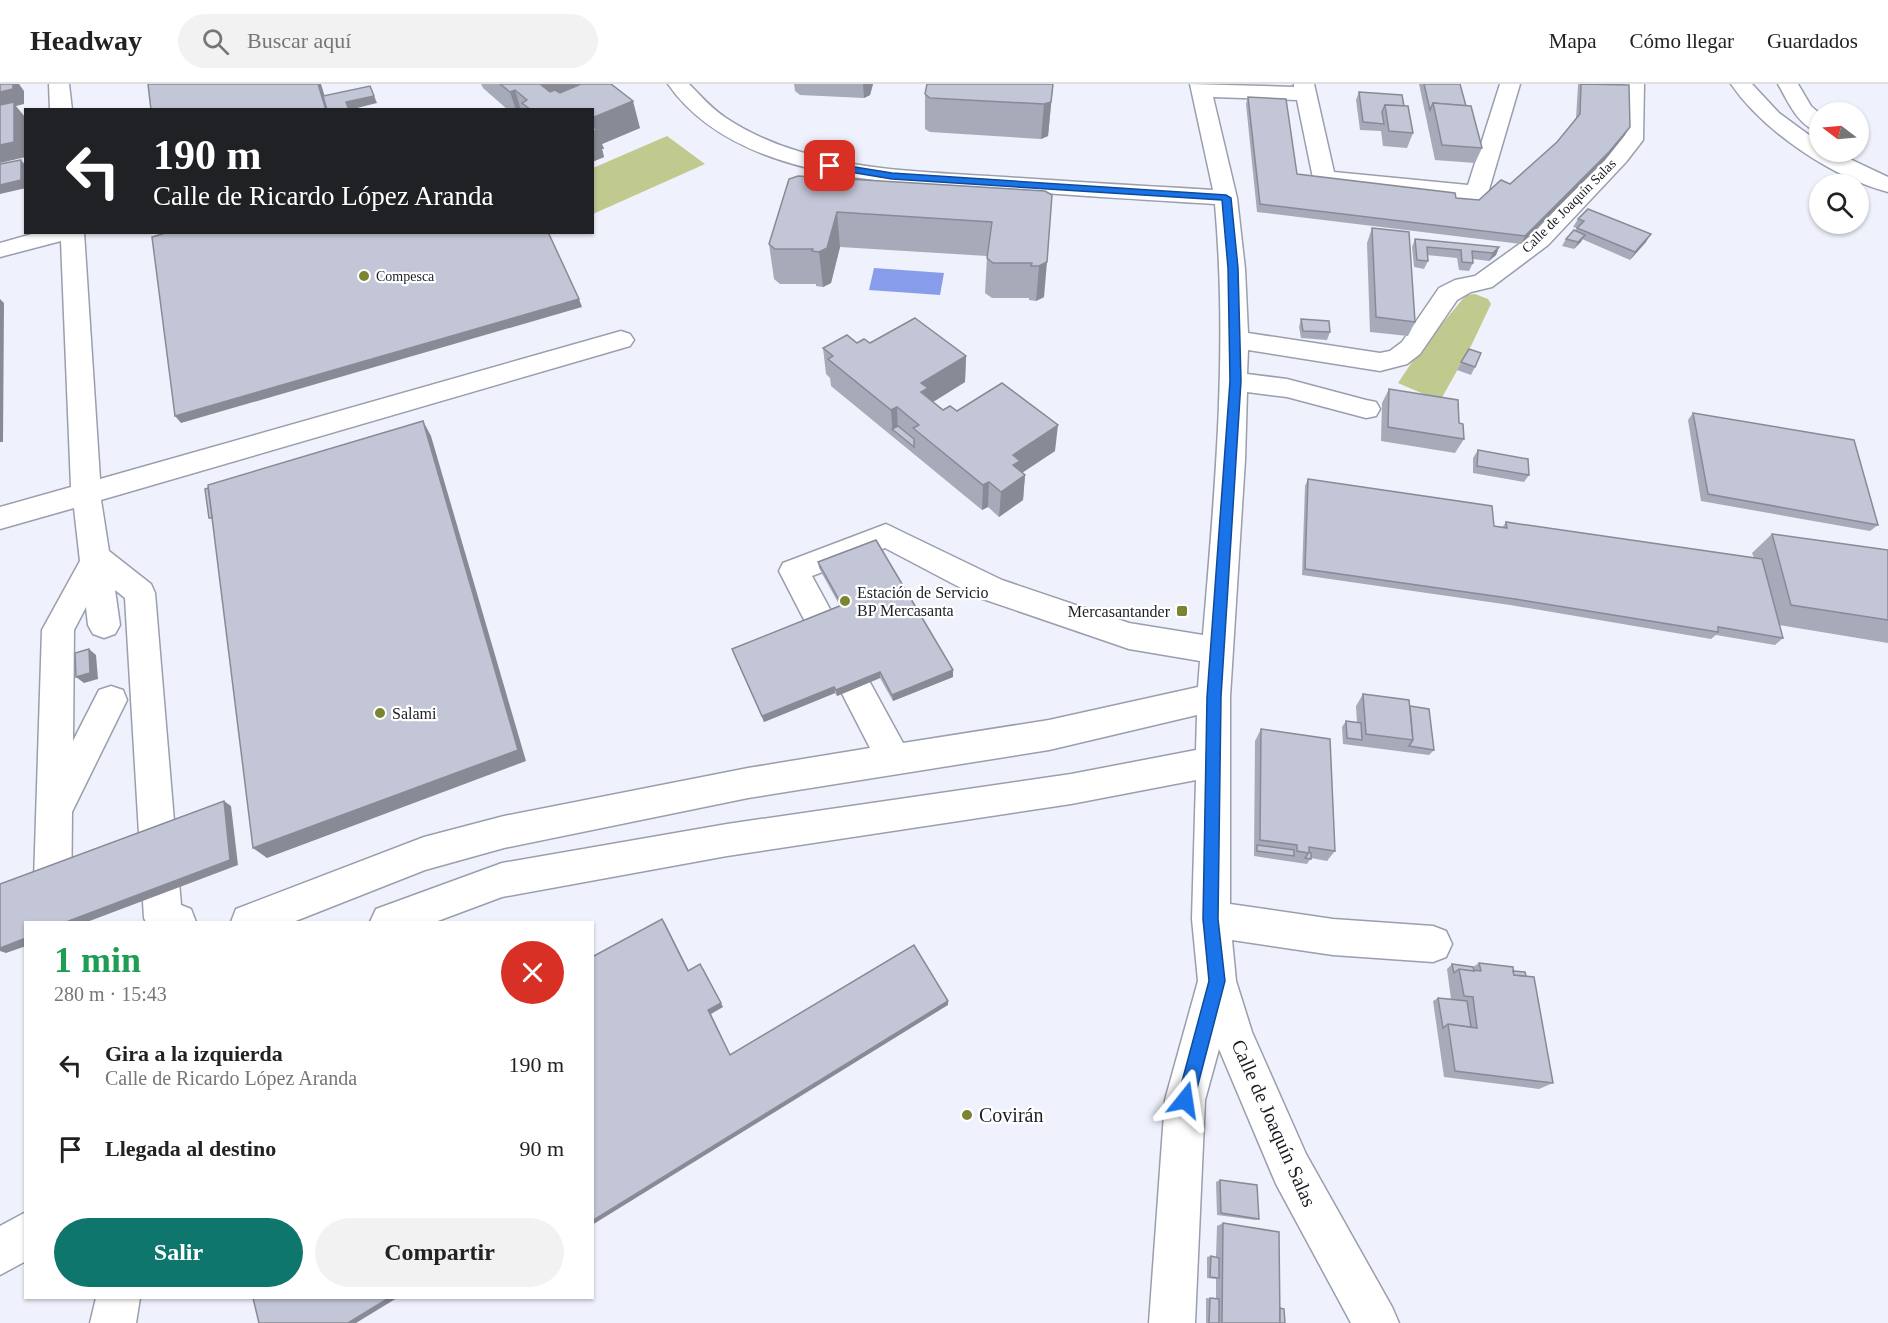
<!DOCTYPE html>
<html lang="es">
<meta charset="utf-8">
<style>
body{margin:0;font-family:Georgia,serif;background:#f2f2f2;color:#222;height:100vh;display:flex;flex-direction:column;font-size:22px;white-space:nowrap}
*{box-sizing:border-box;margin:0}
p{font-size:20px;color:#767676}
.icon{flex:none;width:33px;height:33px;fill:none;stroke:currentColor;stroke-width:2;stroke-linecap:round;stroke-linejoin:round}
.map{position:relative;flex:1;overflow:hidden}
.sheet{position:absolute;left:24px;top:837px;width:570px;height:378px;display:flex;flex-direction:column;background:#fff;border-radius:0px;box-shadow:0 2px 4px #0004}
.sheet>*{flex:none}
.hud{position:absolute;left:24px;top:24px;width:570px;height:126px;border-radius:0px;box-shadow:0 2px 4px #0004;background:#202124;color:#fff;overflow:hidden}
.needle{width:39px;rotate:286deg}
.tools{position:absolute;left:1809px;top:18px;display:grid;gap:12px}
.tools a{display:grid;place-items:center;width:60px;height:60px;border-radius:50%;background:#fff;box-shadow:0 2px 4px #0004;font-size:30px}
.pin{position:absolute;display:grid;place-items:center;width:51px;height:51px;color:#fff;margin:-26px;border-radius:12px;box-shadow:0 3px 9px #0006}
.me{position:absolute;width:66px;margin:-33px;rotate:15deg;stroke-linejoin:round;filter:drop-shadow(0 0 4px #0008)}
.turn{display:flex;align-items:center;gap:21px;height:126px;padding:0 30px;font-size:27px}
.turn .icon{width:78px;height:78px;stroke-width:2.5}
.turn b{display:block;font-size:42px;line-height:51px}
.round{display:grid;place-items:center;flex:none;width:63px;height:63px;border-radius:32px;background:#f2f2f2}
.summary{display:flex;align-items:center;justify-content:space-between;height:102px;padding:0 30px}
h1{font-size:36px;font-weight:800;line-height:45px;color:#1e9e55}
.action{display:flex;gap:12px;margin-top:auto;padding:12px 30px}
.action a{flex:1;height:69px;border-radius:36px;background:#0f766e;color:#fff;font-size:24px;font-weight:800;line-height:69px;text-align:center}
.action a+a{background:#f2f2f2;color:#222}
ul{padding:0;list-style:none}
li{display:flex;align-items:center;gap:18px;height:84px;padding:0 30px}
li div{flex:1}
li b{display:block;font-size:22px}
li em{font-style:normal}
header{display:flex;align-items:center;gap:36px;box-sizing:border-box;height:84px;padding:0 30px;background:#fff;border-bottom:2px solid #e0e0e0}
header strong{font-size:28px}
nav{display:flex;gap:33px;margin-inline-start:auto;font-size:21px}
.search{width:420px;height:54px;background:#f2f2f2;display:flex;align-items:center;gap:15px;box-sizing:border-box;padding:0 21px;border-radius:33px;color:#767676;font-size:22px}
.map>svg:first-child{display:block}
</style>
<header>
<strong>Headway</strong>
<div class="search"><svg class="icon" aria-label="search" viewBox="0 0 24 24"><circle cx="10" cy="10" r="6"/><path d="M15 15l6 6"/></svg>Buscar aquí</div>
<nav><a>Mapa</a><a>Cómo llegar</a><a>Guardados</a></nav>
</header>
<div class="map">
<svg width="1888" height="1239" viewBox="0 0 1888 1239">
<rect width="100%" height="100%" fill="#eff2fc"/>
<g fill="#c0c98e">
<path d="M 667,52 L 705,80 L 593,130 L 593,84 Z"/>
<path d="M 1475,210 L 1488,215 L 1491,220 L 1472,260 L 1440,317 L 1398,299 L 1418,269 L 1466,211 Z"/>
</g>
<path fill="#889dea" d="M 874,184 L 944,189 L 940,211 L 869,206 Z"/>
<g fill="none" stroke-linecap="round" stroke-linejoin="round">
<defs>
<g id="minor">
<path d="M 49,0 L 69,0 L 72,26 L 50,26 Z"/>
<path d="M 668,0 L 689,0 C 701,12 712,25 726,34 C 806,87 912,87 1004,93 C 1073,98 1143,102 1213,106 L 1190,0 L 1294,3 L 1294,0 L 1314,0 L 1334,88 L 1468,101 L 1500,0 L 1520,0 L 1488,109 L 1485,114 L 1477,116 L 1316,99 L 1313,94 L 1297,16 L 1213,13 L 1237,114 L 1245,185 L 1248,249 L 1380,269 L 1390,267 L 1402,258 L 1439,204 L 1455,196 L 1475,192 L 1532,151 L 1621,55 L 1624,0 L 1644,0 L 1643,56 L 1626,78 L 1548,161 L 1492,203 L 1471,208 L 1457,216 L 1420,270 L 1407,280 L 1380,287 L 1248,266 L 1247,290 L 1287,295 L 1366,316 L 1376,318 L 1380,325 L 1376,332 L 1366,334 L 1287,313 L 1247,308 L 1245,376 L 1230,613 L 1230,820 L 1333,835 L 1433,842 L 1446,847 L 1452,860 L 1446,873 L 1433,878 L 1333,871 L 1232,856 L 1236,897 L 1252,948 L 1306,1070 L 1392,1223 L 1399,1239 L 1351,1239 L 1276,1100 L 1219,965 L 1205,1016 L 1195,1239 L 1149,1239 L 1165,1016 L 1198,897 L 1192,835 L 1196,696 L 1071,720 L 727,772 L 502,813 L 435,838 L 370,838 L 376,825 L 502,779 L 727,740 L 1071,690 L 1196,666 L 1197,631 L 1049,666 L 748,714 L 504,764 L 425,786 L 293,838 L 231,838 L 236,825 L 424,753 L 504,732 L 748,684 L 870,664 L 779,487 L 783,479 L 886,440 L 1002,496 L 1129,539 L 1203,551 C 1215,406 1228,267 1215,120 C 1149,116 1082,112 1016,107 C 907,100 737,100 668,0 ZM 885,464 L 980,514 L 1129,565 L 1200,577 L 1198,603 L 1049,636 L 903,659 L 812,492 Z"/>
<path d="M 39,148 L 84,148 L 100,395 L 621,247 L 630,250 L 634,256 L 630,262 L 101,416 L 109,467 L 151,500 L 155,509 L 181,821 L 191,825 L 196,838 L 146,838 L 144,834 L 125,514 L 115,506 L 120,541 L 115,550 L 104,554 L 93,550 L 88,541 L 86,523 L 74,546 L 73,657 L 99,606 L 111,602 L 123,606 L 127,616 L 72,728 L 71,828 L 75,838 L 38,838 L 33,828 L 42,546 L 80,477 L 74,424 L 0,445 L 0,423 L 71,403 L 61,157 L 0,173 L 0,159 Z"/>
<path d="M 26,1128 L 26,1177 L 0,1191 L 0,1142 Z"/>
<path d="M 96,1214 L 140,1214 L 136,1239 L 90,1239 Z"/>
</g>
<g id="highway">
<path d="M 1731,0 L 1752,0 L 1779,29 L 1820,59 L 1820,68 L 1835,68 L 1888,93 L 1888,108 C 1833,94 1763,47 1731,0 Z"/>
<path d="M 1778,0 L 1798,0 L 1811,22 L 1820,30 L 1820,48 C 1798,43 1788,17 1778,0 Z"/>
</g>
</defs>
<use href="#minor" stroke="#9a9ead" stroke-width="3"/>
<use href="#highway" stroke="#9a9ead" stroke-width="3"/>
<use href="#minor" fill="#fff" fill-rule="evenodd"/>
<use href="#highway" fill="#fff" fill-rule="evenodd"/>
</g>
<g fill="#a7aab8">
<path d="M 481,0 L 611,0 L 640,44 L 602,60 L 604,65 L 602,65 L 604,73 L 592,78 L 592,26 L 508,26 L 483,4 Z"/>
<path d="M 794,0 L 873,0 L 870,11 L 864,14 L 800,11 L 795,7 Z"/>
<path d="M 1053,0 L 1048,52 L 1041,55 L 930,48 L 925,45 L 925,10 Z"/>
<path d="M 1419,0 L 1460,0 L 1466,22 L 1482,64 L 1475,79 L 1435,76 Z"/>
<path d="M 1578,0 L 1623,0 L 1625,51 L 1605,76 L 1521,160 L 1257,128 L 1246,20 L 1248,13 L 1297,90 L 1456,114 L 1479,116 L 1510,100 L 1557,58 L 1576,34 L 1578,2 Z"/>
<path d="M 1359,8 L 1404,22 L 1413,49 L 1407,64 L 1383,62 L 1381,47 L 1360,46 L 1356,16 Z"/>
<path d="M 789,95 L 1045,107 L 1044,213 L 1036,217 L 1029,216 L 1029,214 L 992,214 L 985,209 L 987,172 L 840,163 L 831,199 L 823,203 L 816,202 L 816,200 L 780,200 L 774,195 L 769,160 Z"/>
<path d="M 1578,135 L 1646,158 L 1630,176 L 1582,155 L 1574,165 L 1562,162 L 1566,155 L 1575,147 L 1577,144 L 1573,143 Z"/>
<path d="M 1372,144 L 1415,238 L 1408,252 L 1370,248 L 1367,159 Z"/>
<path d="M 1415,155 L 1499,163 L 1496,171 L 1489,177 L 1473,175 L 1473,179 L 1469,187 L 1459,186 L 1457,174 L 1427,171 L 1428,177 L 1424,185 L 1414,183 L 1412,163 Z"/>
<path d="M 1301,235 L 1330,248 L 1327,256 L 1301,254 L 1299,243 Z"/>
<path d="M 857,259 L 966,272 L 965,298 L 933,318 L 943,326 L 957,327 L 1055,367 L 1022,388 L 1025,391 L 1023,416 L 999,433 L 988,423 L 982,426 L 831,302 L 830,294 L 826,290 L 823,264 Z"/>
<path d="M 1469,265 L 1475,283 L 1471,291 L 1457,286 Z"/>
<path d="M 1389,305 L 1459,339 L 1464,355 L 1455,369 L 1381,357 L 1382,319 Z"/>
<path d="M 1693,329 L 1878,441 L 1870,447 L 1701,417 L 1688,336 Z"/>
<path d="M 1478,366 L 1529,391 L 1524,398 L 1473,389 L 1473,374 Z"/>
<path d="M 1308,395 L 1494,442 L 1502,444 L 1506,438 L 1754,474 L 1752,469 L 1772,450 L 1888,466 L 1888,559 L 1779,541 L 1783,554 L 1775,561 L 1716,551 L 1711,555 L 1510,521 L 1302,491 L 1305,402 Z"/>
<path d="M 818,478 L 953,586 L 953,593 L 893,617 L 880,594 L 837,612 L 835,609 L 764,638 L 734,571 L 732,565 L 840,522 L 819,484 Z"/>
<path d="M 1363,610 L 1410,622 L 1434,666 L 1429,671 L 1343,660 L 1342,643 L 1346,637 L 1357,639 L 1356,622 Z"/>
<path d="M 1261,645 L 1332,703 L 1335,767 L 1327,777 L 1311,774 L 1307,780 L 1254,772 L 1255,657 Z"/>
<path d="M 1479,879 L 1513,887 L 1553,999 L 1539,1005 L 1444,993 L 1433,917 L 1438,914 L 1451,915 L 1447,885 L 1452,880 L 1473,883 Z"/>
<path d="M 1220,1096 L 1259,1135 L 1255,1136 L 1217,1131 L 1216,1098 Z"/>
<path d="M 1223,1139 L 1280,1224 L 1285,1239 L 1206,1239 L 1206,1214 L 1216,1215 L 1216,1195 L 1207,1194 L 1207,1173 L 1211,1172 L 1216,1173 L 1217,1142 Z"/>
</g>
<g fill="#888b96">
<path d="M 13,0 L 19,0 L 24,7 L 24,20 L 16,22 L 25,33 L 26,73 L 0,79 L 0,8 Z"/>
<path d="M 318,0 L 321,0 L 329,26 L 326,26 Z"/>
<path d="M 537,0 L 586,0 L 549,18 Z"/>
<path d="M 863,0 L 873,0 L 870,11 L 864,14 Z"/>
<path d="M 1053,0 L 1048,52 L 1041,55 L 1044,20 Z"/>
<path d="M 370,2 L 377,19 L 349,26 L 346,18 Z"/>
<path d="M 515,6 L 521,26 L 516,26 L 510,8 Z"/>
<path d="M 633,17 L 640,44 L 602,60 L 604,65 L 602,65 L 604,73 L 592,78 L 592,34 Z"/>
<path d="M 1630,43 L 1625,51 L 1605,76 L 1521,160 L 1525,152 Z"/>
<path d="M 21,76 L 26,82 L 26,104 L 0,110 L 0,101 Z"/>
<path d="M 837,128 L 840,163 L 831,199 L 823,203 L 819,168 Z"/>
<path d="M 1651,150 L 1646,158 L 1630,176 L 1635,168 Z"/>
<path d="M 1585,151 L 1581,158 L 1574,165 L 1578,158 Z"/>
<path d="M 1499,163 L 1496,171 L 1489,177 L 1493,169 Z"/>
<path d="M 1047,178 L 1044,213 L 1036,217 L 1039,182 Z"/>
<path d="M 0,215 L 4,219 L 3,358 L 0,358 Z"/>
<path d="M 579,215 L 582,223 L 181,339 L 175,332 Z"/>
<path d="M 966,272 L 965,298 L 928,321 L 921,334 L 921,299 Z"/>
<path d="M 897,323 L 898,349 L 892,345 L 893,352 L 891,326 Z"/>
<path d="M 423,337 L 431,352 L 526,677 L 267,774 L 253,764 Z"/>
<path d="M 1058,341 L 1055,367 L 1019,391 L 1025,391 L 1023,416 L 999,433 L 1001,408 L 1013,371 Z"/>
<path d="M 989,398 L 988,423 L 982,426 L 983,401 Z"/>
<path d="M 89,565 L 96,571 L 98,595 L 84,599 L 76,593 Z"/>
<path d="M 953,586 L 953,593 L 893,617 L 892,611 Z"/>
<path d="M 880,588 L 880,594 L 837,612 L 836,606 Z"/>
<path d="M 834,603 L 835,609 L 764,638 L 762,632 Z"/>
<path d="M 224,717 L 231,722 L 238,781 L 87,838 L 66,838 Z"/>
<path d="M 662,835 L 665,839 L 691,891 L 688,887 Z"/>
<path d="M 26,854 L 26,862 L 6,869 L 0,867 L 0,864 Z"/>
<path d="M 703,884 L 723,923 L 711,930 L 732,974 L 708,926 Z"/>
<path d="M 948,917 L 948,921 L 592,1141 L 592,1137 Z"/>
<path d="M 389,1214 L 397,1214 L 356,1239 L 348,1239 Z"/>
</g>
<g fill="#c2c6d6" stroke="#888b96" stroke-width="1.5">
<path d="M 0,0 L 13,0 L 13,5 L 0,8 Z"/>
<path d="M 148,0 L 318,0 L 326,26 L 151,26 Z"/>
<path d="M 500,0 L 540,0 L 550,8 L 555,6 L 560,9 L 581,0 L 611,0 L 633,17 L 592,34 L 592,26 L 531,26 L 522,19 L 527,16 L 515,6 L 510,8 Z"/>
<path d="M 927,0 L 1053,0 L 1051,18 L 1044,20 L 930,14 L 925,10 Z"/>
<path d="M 1424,0 L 1460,0 L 1466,22 L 1433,19 L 1430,26 Z"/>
<path d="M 1581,0 L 1629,1 L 1630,43 L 1609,68 L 1525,152 L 1260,120 L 1248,13 L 1286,15 L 1297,90 L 1455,109 L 1456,114 L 1479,116 L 1501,96 L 1510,100 L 1557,58 L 1580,30 Z"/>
<path d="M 370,2 L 374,12 L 346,18 L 349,26 L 327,26 L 323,12 Z"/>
<path d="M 1359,8 L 1402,11 L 1404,22 L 1385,21 L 1382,28 L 1384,40 L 1363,38 Z"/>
<path d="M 14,18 L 14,58 L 0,61 L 0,21 Z"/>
<path d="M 1433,19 L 1471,22 L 1482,64 L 1442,61 Z"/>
<path d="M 1385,21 L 1408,22 L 1413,49 L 1389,47 Z"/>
<path d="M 592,42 L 597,46 L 592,48 Z"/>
<path d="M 21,76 L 21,96 L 0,101 L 0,80 Z"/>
<path d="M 798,92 L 1045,107 L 1052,111 L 1047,178 L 1039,182 L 1031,182 L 1032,179 L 993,179 L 987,174 L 992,138 L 837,128 L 827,164 L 819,168 L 812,167 L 813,165 L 775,165 L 769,160 L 789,95 Z"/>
<path d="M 1588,125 L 1651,150 L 1635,168 L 1577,144 L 1584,137 L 1578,135 Z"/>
<path d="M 1372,144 L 1409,148 L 1415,238 L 1376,233 Z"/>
<path d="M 1574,146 L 1585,151 L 1578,158 L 1566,155 Z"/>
<path d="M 169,148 L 548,148 L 579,215 L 175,332 L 152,153 Z"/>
<path d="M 1415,155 L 1499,163 L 1493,169 L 1472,167 L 1473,179 L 1462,178 L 1461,166 L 1427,163 L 1428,177 L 1417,176 Z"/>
<path d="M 915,234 L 966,272 L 921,299 L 928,304 L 921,308 L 943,326 L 950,322 L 957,327 L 1002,299 L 1058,341 L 1013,371 L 1020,377 L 1013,381 L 1025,391 L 1001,408 L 989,398 L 983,401 L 913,344 L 919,341 L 897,323 L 891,326 L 828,275 L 833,272 L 823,264 L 847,251 L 857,259 L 864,255 L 870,259 Z"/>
<path d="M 1301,235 L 1329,237 L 1330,248 L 1303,247 Z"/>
<path d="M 1469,265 L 1481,269 L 1475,283 L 1461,278 Z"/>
<path d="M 1389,305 L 1458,316 L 1459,339 L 1463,340 L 1464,355 L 1388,343 Z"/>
<path d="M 1693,329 L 1854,356 L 1878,441 L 1708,410 Z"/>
<path d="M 423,337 L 518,666 L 253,764 L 208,401 Z"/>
<path d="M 898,342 L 914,355 L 914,363 L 892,345 Z"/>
<path d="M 1478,366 L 1528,375 L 1529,391 L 1477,382 Z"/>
<path d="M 1308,395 L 1492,422 L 1494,442 L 1507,444 L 1506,438 L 1762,475 L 1783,554 L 1718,543 L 1718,548 L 1515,515 L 1305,485 Z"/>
<path d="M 208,404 L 212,434 L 209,434 L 205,405 Z"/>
<path d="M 1772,450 L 1888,466 L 1888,536 L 1791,521 Z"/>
<path d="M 876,456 L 953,586 L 892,611 L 880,588 L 836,606 L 834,603 L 762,632 L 732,565 L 842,521 L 818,478 Z"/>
<path d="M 89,565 L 90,589 L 76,593 L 75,569 Z"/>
<path d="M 1363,610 L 1409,616 L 1413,656 L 1366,650 Z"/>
<path d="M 1410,622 L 1429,625 L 1434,666 L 1409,662 L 1413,656 Z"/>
<path d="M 1346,637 L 1361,639 L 1362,656 L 1347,654 Z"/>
<path d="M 1261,645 L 1330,655 L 1335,767 L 1309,763 L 1309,769 L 1297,767 L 1297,761 L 1260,756 Z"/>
<path d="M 224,717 L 230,776 L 66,838 L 26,838 L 26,854 L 0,864 L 0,800 Z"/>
<path d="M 1257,761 L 1294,766 L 1294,772 L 1257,767 Z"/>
<path d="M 1309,768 L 1311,769 L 1311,775 L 1305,774 Z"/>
<path d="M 662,835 L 688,887 L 700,880 L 721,919 L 708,926 L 730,971 L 914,861 L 948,917 L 592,1137 L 592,873 Z"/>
<path d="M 1479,879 L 1513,883 L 1514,891 L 1534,893 L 1553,999 L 1455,987 L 1448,940 L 1477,944 L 1473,913 L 1464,912 L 1459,885 L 1481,887 Z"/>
<path d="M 1452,880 L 1473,883 L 1474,887 L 1459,885 L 1454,889 Z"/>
<path d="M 1513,887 L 1525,888 L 1526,892 L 1514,891 Z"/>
<path d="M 1438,914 L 1467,917 L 1471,943 L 1448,940 L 1443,944 Z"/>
<path d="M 1220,1096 L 1257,1101 L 1259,1135 L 1221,1129 Z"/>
<path d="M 1223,1139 L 1279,1148 L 1280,1239 L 1222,1239 Z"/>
<path d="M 1211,1172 L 1219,1174 L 1219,1194 L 1210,1193 Z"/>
<path d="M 253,1214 L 389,1214 L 348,1239 L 259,1239 Z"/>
<path d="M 1210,1214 L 1219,1215 L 1219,1239 L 1209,1239 Z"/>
<path d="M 1280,1224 L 1284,1225 L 1285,1239 L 1280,1239 Z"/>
</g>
<path fill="#1a73e8" stroke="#114b97" stroke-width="1.5" d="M 830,79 L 892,89 L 1226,111 L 1231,114 L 1238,184 L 1241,297 L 1221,613 L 1218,835 L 1225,897 L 1194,1016 L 1191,1022 L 1185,1024 L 1179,1022 L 1177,1016 L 1209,897 L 1203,835 L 1207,613 L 1230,297 L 1228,184 L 1222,116 L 892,95 L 826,84 L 825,82 Z"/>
<g fill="#7a8431" stroke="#fff" stroke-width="2">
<circle cx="364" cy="192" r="6"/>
<circle cx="845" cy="517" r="6"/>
<rect x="1176" y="521" width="12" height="12" rx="3"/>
<circle cx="380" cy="629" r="6"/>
<circle cx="967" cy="1031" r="6"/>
</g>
<g text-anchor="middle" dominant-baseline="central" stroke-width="4.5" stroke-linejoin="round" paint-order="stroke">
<g font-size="14" fill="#1c1e24" stroke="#fff">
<text transform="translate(1569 122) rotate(-45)">Calle de Joaquín Salas</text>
</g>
<g font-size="14" fill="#1c1e24" stroke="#fff" text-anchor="start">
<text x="376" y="192">Compesca</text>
</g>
<g font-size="16" fill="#1c1e24" stroke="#fff" text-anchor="start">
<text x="857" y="508">Estación de Servicio<tspan x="857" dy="18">BP Mercasanta</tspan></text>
<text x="1170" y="527" text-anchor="end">Mercasantander</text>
<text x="392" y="629">Salami</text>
</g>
<g font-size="20" fill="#1c1e24" stroke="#fff" text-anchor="start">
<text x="979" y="1031">Covirán</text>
</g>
<g font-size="20" fill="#1c1e24" stroke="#fff">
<text transform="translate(1274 1039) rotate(66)">Calle de Joaquín Salas</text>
</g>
</g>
</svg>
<div class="tools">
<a><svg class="needle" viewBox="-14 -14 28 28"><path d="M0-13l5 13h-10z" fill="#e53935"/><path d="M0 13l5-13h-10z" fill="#767676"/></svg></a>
<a><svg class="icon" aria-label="search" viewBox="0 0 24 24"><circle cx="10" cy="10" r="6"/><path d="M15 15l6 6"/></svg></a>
</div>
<div class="pin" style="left:830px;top:82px;background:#d93025"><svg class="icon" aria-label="arrive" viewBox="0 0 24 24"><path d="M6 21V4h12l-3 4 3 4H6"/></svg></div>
<svg class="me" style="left:1185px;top:1016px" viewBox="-20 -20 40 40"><path d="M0-17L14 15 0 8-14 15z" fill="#1a73e8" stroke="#fff" stroke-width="4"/></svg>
<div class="hud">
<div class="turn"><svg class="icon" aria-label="left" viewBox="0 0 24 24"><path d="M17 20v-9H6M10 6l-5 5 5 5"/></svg><div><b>190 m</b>Calle de Ricardo López Aranda</div></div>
</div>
<section class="sheet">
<div class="summary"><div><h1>1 min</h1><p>280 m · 15:43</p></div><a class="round" style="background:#d93025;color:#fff"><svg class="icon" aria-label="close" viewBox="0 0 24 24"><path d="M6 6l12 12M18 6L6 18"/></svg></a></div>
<ul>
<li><svg class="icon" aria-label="left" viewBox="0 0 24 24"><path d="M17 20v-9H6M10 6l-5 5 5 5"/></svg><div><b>Gira a la izquierda</b><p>Calle de Ricardo López Aranda</p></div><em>190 m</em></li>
<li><svg class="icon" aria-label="arrive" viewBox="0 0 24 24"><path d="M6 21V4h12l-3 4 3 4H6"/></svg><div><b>Llegada al destino</b></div><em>90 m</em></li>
</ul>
<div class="action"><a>Salir</a><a>Compartir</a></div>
</section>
</div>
